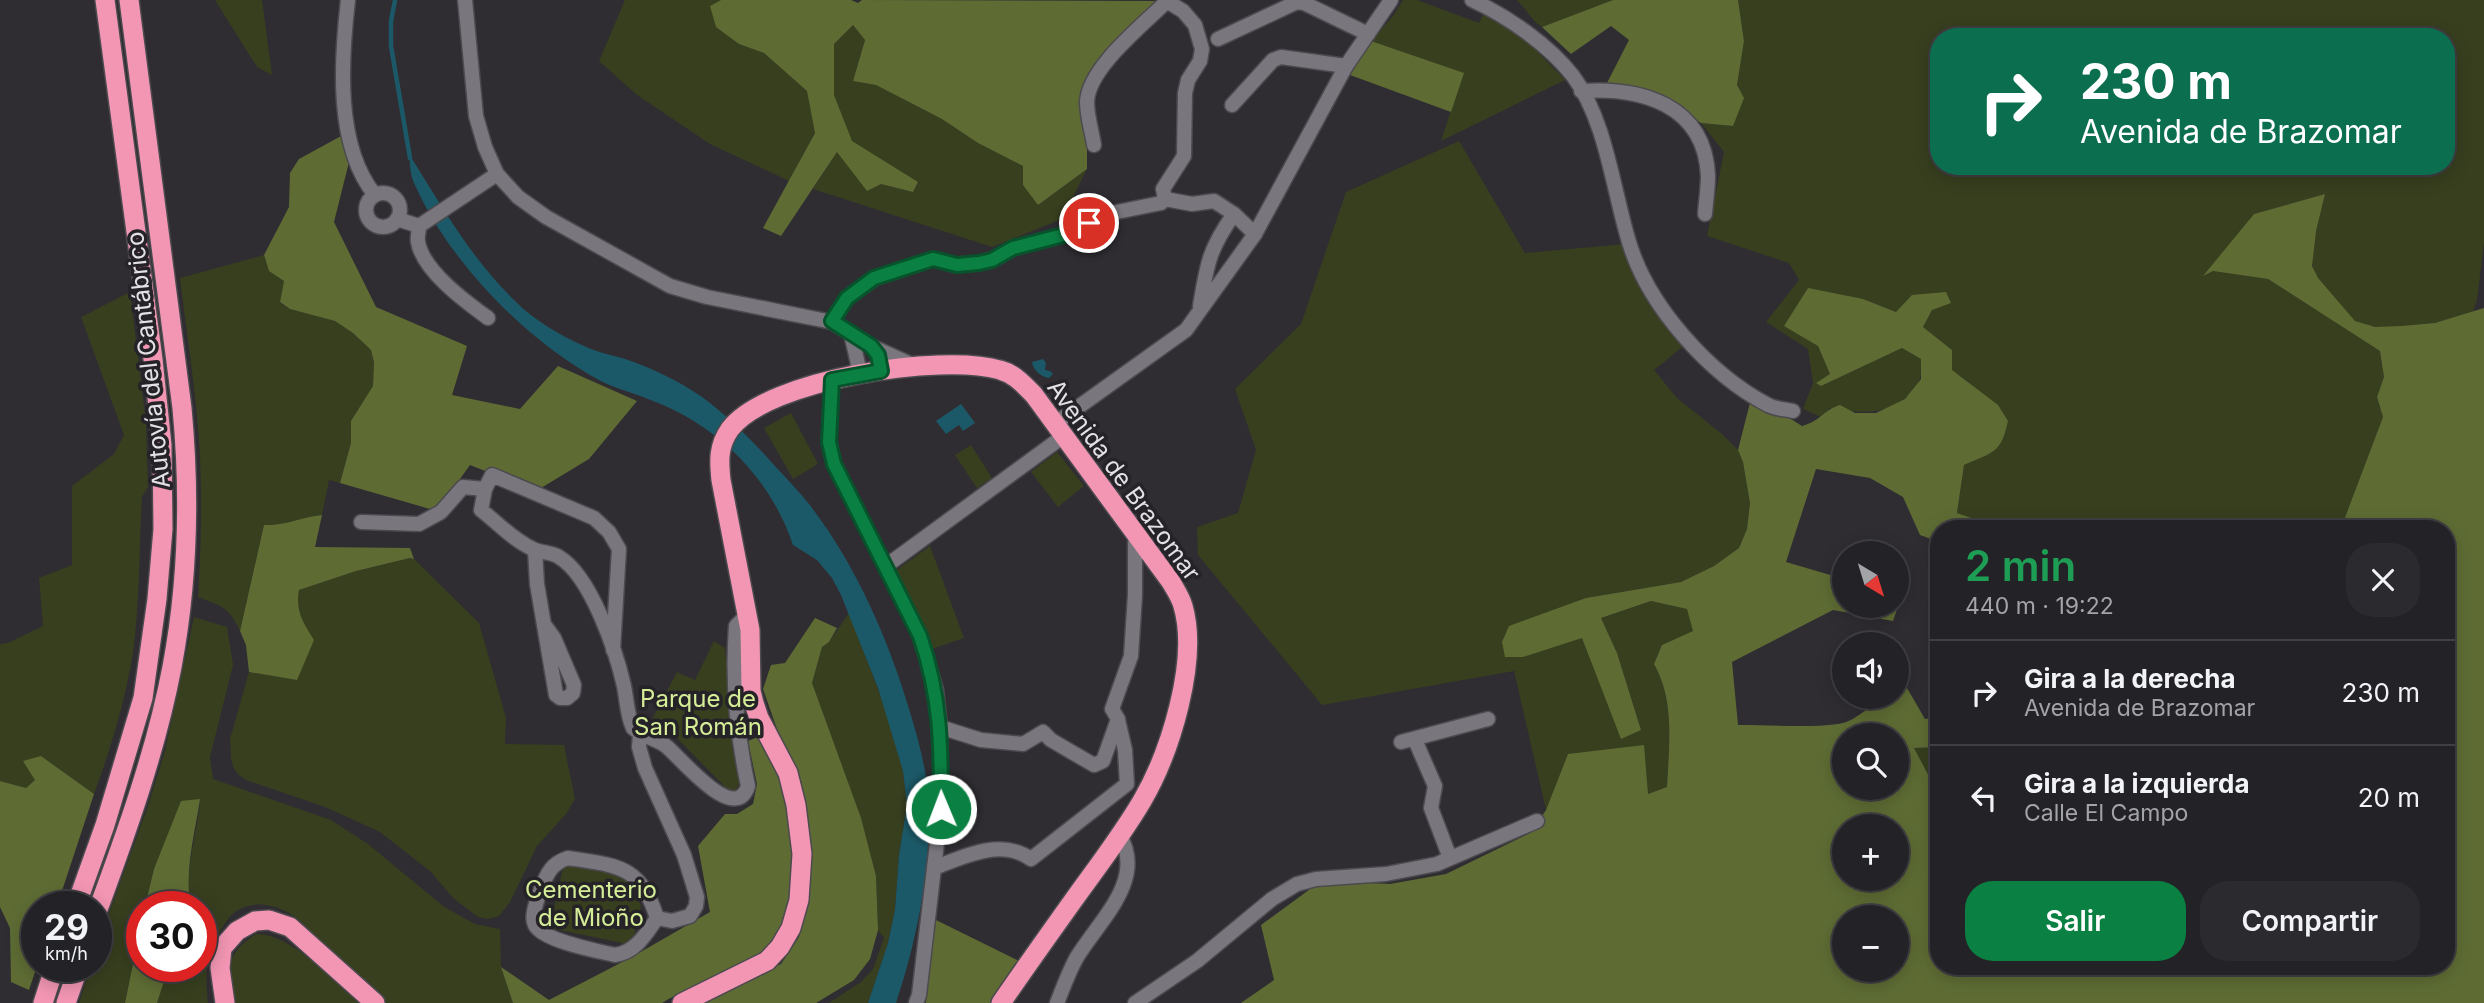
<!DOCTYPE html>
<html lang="es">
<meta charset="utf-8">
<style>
body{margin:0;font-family:Inter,sans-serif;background:#2b2a2e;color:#f1f3f6;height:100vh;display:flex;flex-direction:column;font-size:26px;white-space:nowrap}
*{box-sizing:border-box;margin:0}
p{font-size:23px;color:#a3a4a7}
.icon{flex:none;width:38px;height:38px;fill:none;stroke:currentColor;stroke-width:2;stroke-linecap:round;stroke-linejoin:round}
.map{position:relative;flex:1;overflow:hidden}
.side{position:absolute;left:1930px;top:520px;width:525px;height:455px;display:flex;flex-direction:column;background:#232226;border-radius:28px;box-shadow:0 4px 18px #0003,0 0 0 2px #403f43}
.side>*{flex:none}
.guide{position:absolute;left:1930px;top:28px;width:525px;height:147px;border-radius:28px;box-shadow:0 4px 18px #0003,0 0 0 2px #403f43;background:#0b6e4f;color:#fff;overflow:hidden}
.needle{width:46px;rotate:142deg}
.buttons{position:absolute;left:1832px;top:541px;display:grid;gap:14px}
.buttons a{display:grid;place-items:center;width:77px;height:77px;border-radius:50%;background:#232226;box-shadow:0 4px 18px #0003,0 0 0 2px #403f43;font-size:35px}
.speed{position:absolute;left:21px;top:891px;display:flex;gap:14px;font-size:35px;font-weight:700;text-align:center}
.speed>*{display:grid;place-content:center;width:91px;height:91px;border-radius:50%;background:#232226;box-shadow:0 4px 18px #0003,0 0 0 2px #403f43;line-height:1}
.speed small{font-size:18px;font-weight:400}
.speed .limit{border:10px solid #d22;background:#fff;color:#111}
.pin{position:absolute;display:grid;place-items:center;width:60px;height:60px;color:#fff;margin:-30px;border:4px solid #fff;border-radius:50%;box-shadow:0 2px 7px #0007}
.me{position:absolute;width:77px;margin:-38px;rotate:359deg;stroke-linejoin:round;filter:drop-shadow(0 0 5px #0008)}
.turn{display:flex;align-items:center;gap:24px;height:147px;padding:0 35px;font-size:32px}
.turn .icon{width:91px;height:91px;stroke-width:2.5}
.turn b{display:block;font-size:49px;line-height:60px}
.round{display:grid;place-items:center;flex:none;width:74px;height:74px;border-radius:28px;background:#2b2a2e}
.head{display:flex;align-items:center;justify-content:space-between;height:119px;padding:0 35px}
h1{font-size:42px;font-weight:600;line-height:52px;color:#1e9e55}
.button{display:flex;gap:14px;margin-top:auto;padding:14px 35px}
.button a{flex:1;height:80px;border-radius:28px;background:#0b8043;color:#fff;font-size:28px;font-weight:600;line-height:80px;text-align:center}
.button a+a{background:#2b2a2e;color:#f1f3f6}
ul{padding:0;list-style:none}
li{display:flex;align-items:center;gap:21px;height:105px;padding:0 35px;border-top:2px solid #403f43}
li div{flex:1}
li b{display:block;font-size:26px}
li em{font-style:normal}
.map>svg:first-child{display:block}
</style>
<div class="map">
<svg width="2484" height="1003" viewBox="0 0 2484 1003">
<rect width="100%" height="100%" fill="#2f2d32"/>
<g fill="#373f1f" fill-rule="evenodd">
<path d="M 215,0 L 262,0 L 272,75 L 257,67 Z"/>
<path d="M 625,0 L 721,0 L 710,6 L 739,44 L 764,53 L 807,91 L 815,132 L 789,181 L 710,144 L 637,95 L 599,61 Z"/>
<path d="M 1403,0 L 1417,0 L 1479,23 L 1485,10 L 1535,49 L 1565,80 L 1441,141 L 1463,73 L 1371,41 L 1393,16 Z"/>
<path d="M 1517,0 L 1613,0 L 1542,27 C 1531,20 1527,10 1517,0 Z"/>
<path d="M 1738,0 L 2484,0 L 2484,243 L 2477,300 L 2473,311 C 2447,324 2384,335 2357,322 C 2348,317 2338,303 2331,295 C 2324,286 2316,279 2313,268 C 2308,250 2320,213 2325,194 L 2254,214 L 2205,275 L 2213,271 L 2268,279 L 2380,351 L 2384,377 L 2377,397 L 2383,417 L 2341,528 L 2000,528 L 1957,514 L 1964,465 C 1993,452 2001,454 2008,421 L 1966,380 L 1951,370 L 1952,350 L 1923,327 L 1932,310 L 1896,312 L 1863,299 L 1818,346 L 1830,374 L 1817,383 L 1821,386 L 1902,348 L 1921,359 C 1921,365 1922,375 1919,381 C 1901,416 1863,415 1830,408 L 1821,417 L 1803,409 L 1813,383 L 1808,349 L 1766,322 L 1799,280 L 1789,263 L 1707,236 L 1724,152 L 1701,123 L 1733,126 L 1737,85 L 1744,41 ZM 1939,37 L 2446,37 L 2446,166 L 1939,166 Z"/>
<path d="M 853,25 L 865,40 L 853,81 L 876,85 L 942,119 L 978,143 L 1023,166 L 1038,205 L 1087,169 L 1062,219 L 992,247 L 813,189 L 837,152 L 881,184 L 913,192 L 918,183 L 852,142 L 834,95 L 834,44 Z"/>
<path d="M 1459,141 L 1525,253 L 1626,244 L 1685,345 L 1654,370 L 1677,398 L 1722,434 L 1738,450 L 1743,462 L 1750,503 L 1747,529 L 1739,548 L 1714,566 L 1681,582 L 1586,598 L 1523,657 L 1582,637 L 1641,730 L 1617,653 L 1601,618 L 1652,601 L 1687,609 L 1694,631 L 1662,645 L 1654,664 C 1675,702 1669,745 1667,787 L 1648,794 L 1568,754 L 1546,810 L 1514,671 L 1322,705 L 1198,555 L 1197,527 L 1238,513 L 1256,450 L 1235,389 L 1301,324 L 1346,192 Z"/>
<path d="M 264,255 L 269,271 L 284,281 L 280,303 L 290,309 L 335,321 L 353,333 L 371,350 L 374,362 L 373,386 L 351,421 L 351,443 L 340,483 L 329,480 L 322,515 C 302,517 284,526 264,525 L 240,631 C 228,606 223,607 198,597 C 201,550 202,503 200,456 C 197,397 187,337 180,278 Z"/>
<path d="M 130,292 L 146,422 L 148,487 L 142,497 C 139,549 140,602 133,653 C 125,702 111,748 94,794 L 41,756 L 35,780 L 26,788 L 0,781 L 0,644 L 8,643 L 43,626 L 39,578 L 72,565 L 72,486 L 114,454 L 124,435 L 81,317 Z"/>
<path d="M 791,413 L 818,464 L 793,479 L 764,428 Z"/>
<path d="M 971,445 L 992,478 L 977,488 L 955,455 Z"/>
<path d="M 1057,452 L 1084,486 L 1058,507 L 1031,472 Z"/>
<path d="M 930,546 L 964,638 L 932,649 L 913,604 L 894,572 Z"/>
<path d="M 410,558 L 414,559 L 479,623 L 506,718 L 505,744 L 564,745 L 575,799 L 566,814 L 537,846 L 510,902 L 499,916 L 488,919 L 478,917 L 453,898 L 431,872 L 380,832 L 325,807 L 246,780 L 239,775 L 234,769 L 231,758 L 230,739 L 249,672 L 297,680 L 304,624 L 296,605 L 299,590 L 356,571 Z"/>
<path d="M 849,613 L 884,705 L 903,771 L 907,805 L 899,855 L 895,910 L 888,943 L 868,1003 L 829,1003 L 861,982 L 873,969 L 884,938 L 878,930 L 876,876 L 861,819 L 812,683 L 822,647 L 829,642 Z"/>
<path d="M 194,617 L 227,627 L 233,665 L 210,757 L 213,779 L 331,820 L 368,844 L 443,906 L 475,924 L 500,929 L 501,967 L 513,1003 L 385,1003 C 368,988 350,972 333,956 C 322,945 312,932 300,921 C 279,902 242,896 226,922 C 207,951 204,968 208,1003 L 157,1003 L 169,966 L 201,966 L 201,906 L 191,906 C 183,871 198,834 200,799 L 154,869 L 145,906 L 142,906 L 142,920 L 125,1003 L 79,1003 L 91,966 L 96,966 L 96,949 L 147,809 L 165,751 Z"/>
<path d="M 714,641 L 725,648 L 732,728 L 740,782 L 736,790 L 728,790 L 673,734 L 649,725 L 677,672 L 695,680 Z"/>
<path d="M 1939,747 L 1939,795 L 1914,748 Z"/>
<path d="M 564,863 L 628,877 L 641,906 L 632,945 L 550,928 Z"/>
<path d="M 256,934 C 291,933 332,980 359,1003 L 233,1003 C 229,969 223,955 256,934 Z"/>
</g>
<g fill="#5e6c34" fill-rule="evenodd">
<path d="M 721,0 L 851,0 L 858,3 L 862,0 L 1157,1 L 1118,42 L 1087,82 L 1087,169 L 1038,205 L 1023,185 L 1023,166 L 978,143 L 942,119 L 876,85 L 853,81 L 865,40 L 853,25 L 834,44 L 834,95 L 852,141 L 918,182 L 913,192 L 881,184 L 867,191 L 837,152 L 781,236 L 763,228 L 815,133 L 807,91 L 764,53 L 739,44 L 716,27 L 710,6 Z"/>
<path d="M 1613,0 L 1738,0 L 1744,41 L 1737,85 L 1744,98 L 1733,126 L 1701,123 L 1662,96 L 1607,83 L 1629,40 L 1611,26 L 1571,54 L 1542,27 Z"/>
<path d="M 1371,41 L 1464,73 L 1451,112 L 1350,75 Z"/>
<path d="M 343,135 L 350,158 L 334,222 L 376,307 L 467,346 L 452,395 L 520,409 L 558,366 L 637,401 L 589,459 L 536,491 L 470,465 L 437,511 L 340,483 L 351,443 L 351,421 L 373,386 L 374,362 L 371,350 L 353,333 L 335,321 L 290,309 L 280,302 L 284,281 L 269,271 L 264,255 L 289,207 L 290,173 L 299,159 Z"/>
<path d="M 2325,194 L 2316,231 L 2312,266 L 2318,278 L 2355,321 L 2375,327 L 2402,326 L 2435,323 L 2484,308 L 2484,1003 L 1241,1003 L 1274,980 L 1261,925 L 1332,873 L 1347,882 L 1390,884 L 1446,874 L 1532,832 L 1546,810 L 1568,754 L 1644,745 L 1648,794 L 1667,787 C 1669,745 1675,701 1654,664 L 1662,645 L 1693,631 L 1687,609 L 1651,601 L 1601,618 L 1617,653 L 1641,730 L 1621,739 L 1582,638 L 1523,657 L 1505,657 L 1502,642 L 1509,626 L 1586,598 L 1681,582 L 1714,566 L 1739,548 L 1747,529 L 1750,503 L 1743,462 L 1738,450 L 1752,395 L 1802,426 C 1821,421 1823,410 1840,405 L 1855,413 L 1876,413 L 1905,399 L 1921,379 L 1921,359 L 1902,348 L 1821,386 L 1816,383 L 1830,374 L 1818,346 L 1784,326 L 1808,288 L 1863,299 L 1896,312 L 1912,295 L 1946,292 L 1951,303 L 1932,310 L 1923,327 L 1952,350 L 1952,370 L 1998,405 L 2008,421 C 2001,454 1993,452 1964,465 L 1957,513 L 2000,528 L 1939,528 L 1939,542 L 1920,535 L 1903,497 L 1870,478 L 1816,469 L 1786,562 L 1844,579 L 1844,606 L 1897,606 L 1897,594 L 1902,595 L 1893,621 L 1833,610 L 1732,662 L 1738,725 C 1769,725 1808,728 1838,724 C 1859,722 1874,697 1897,696 L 1897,693 L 1907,688 L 1925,719 L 1939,717 L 1939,747 L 1914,748 L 1939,795 L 1939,966 L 2446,966 L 2446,528 L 2341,528 L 2383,417 L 2377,397 L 2384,377 L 2380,351 L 2268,279 L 2213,271 L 2203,276 L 2254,214 ZM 1844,735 L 1897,735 L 1897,788 L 1844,788 ZM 1844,826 L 1897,826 L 1897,878 L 1844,878 ZM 1844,917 L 1897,917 L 1897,970 L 1844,970 Z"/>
<path d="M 322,515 L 315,547 L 410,548 L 414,559 L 410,558 L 356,571 L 299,590 C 295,610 303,623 314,640 L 297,680 L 249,672 L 246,645 L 240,631 L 264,525 C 284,526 302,517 322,515 Z"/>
<path d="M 815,618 L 837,628 L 829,642 L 822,647 L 812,683 L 861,818 L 876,876 L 878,930 L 870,959 L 854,980 L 816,1003 L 699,1003 L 781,964 L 799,937 L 811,885 L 808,832 L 801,780 L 777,729 L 763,689 L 771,665 L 785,663 Z"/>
<path d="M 760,736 C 772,761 786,788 790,816 C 796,854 796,920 766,949 C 740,974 693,984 662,1003 L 513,1003 L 501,967 L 549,1000 L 632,957 L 710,912 L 698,846 L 725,814 L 737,814 L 753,804 L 757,784 L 748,741 Z"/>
<path d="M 41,756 L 94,794 L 57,906 L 37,906 L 37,966 L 29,990 L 11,982 L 10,928 L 0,907 L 0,781 L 26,788 L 35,780 L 23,761 Z"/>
<path d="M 200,799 C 195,833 184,872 191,906 L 145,906 L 154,869 L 181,801 Z"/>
<path d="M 934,919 L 1019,961 L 992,1003 L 926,1003 Z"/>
<path d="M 142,920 L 142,966 L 169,966 L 157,1003 L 125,1003 Z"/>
</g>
<g fill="#1c5968">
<path d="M 409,154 C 441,205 472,260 516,302 C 535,321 560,335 584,346 C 596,352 612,355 625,359 C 652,368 679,381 702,397 C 728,416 752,440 773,464 C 785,477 798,490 809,504 C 856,565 888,638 910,712 C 919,742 928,775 929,807 C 930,874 917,940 896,1003 L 868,1003 L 888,943 L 895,910 L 899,855 L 907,805 L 903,771 L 878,688 L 841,595 L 832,578 L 817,560 L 793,545 C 771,479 719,426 653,401 C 635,393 616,389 599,380 C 526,341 448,260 415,185 C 410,176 410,164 409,154 Z"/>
<path d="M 1043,359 L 1046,363 L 1045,370 L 1050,371 L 1053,374 L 1049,378 C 1041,377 1033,370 1032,362 Z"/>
<path d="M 961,404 L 975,423 L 963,431 L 959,425 L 946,434 L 936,421 Z"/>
</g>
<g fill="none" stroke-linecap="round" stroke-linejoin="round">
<path stroke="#1c5968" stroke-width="4.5" d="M 395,0 L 391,21 L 391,46 L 410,158"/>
<defs>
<g id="minor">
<path d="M 348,0 C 341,60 335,146 375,195"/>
<path d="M 465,0 L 476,116 L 485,147 L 497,174 L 518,197 L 546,217 L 670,286 L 707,297 L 832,322 L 871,346 L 878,355 L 881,371"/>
<path d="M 1472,0 C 1507,16 1549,45 1573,76 C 1606,120 1613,190 1629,242 C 1648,306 1709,374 1768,405 C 1775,409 1785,409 1793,411"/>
<path d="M 1218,39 L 1297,2 L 1304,3 L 1368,34"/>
<path d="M 1581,91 C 1640,87 1705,104 1708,176 C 1708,188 1706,201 1705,214"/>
<path d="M 1232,105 L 1273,60 L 1281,57 L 1346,66"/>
<path d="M 1094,145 C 1092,132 1087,116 1087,102 C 1088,68 1143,25 1166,2"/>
<circle cx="383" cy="210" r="17"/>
<path d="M 1165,199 L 1192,204 L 1214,201 L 1234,214 L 1255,234"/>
<path d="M 397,219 L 419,226 C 419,231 417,237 418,242 C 423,271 466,302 488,318"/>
<path d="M 419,226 L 497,174"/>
<path d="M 1200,306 C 1207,264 1209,249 1234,214"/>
<path d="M 832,322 L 847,298 L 875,278 L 933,259 L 957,265 L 979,263 L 992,260 L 1013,248 L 1071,233 L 1107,214 L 1161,203 L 1165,199 L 1163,189 L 1184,156 L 1185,93 L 1188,80 L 1200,61 L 1202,49 L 1195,25 L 1183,11 L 1165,0"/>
<path d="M 851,334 L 858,364 L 855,375"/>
<path d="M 871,346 L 915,366"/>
<path d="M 832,380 L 829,442 L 834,464 L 920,636 L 936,690 L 940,727 L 941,809 L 919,995 L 916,1003"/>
<path d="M 1056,423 L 1186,330 L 1255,234 L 1346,66 L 1391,0"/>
<path d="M 361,522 L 419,524 L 441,512 L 463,487 L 485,489"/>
<path d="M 535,550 L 537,584 L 556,695 L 560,698 L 567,698 L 573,693 L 574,685 L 554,638 L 546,627"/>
<path d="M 886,566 L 1065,435"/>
<path d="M 613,650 L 619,549 L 609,532 L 594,518 L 492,475 L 485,489 L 481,510 C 498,523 513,540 533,549 C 541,553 552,552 559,557 C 591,576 616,651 624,686 C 627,701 627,715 633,728 C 643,737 655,738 666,746 C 681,758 735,826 748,786 C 737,735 732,678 736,626 L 747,615"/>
<path d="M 940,727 L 981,740 L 1023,744 L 1043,732 L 1051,740 L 1094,765 L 1103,761 L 1118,719 L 1112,709 L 1131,656 L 1135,595 L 1135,543 L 1140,539"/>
<path d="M 640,735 L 639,747 L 645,768 L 684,855 L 697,897 L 696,906 L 690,916 L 672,921 L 657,918"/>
<path d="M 1415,740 L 1435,786 L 1431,808 L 1450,858"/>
<path d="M 1401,742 L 1488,719"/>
<path d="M 568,858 C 619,866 640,865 657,918 C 646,934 636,952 615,955 C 598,951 543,941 535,925 C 530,915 538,899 541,889 C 547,873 552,863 568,858 Z"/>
<path d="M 934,868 C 965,856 1001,838 1031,859 L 1127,784 L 1125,750 L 1118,720"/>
<path d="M 1057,1003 C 1063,988 1069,971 1077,957 C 1099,921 1146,880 1120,836"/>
<path d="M 1135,1003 L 1197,961 L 1272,899 L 1297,884 L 1316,879 L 1386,874 L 1437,864 L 1537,821"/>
</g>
<g id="highway">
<path d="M 76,906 L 105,825 L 143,698 L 157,599 L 163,529 L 162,445 L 153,359 L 105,0"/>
<path d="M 96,915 C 126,834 156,751 172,667 C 188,582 190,493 182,408 L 129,0"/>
<path d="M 43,1003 L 55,966"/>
<path d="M 66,1003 L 79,966"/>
<path d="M 225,1003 L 220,968 L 222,948 L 237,931 L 255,921 L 269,920 L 290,927 L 375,1003"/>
<path d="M 682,1003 L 767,961 L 780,947 L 791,928 L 799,900 L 802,854 L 796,805 L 788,773 L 759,718 L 754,703 L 751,691 L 750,630 L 721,480 C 719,461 718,446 730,429 C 768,379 942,353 1000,370 C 1015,374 1024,385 1034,395 L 1171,582 C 1175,589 1181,598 1183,606 C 1199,661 1170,753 1142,801 C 1122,835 1098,866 1075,898 C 1050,933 1025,968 1001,1003"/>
</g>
</defs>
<use href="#minor" stroke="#4c4a4f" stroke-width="17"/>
<use href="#highway" stroke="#4c4a4f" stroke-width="22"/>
<use href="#minor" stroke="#79777d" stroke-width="14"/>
<use href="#highway" stroke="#f296b3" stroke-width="19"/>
</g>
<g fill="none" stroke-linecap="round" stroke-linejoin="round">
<defs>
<path id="route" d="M 941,809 C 941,746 941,697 920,636 L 834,464 L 829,442 L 832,380 L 881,371 L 878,355 L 871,346 L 832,321 L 847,298 L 874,278 L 933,259 L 957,265 L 979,263 L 992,260 L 1013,248 L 1071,233 L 1089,223"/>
</defs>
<use href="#route" stroke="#07532c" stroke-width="18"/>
<use href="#route" stroke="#0b8043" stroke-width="12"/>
</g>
<g text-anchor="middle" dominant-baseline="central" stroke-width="7" stroke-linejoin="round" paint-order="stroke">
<g font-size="24" fill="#e3e1e5" stroke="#252328">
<text transform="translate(148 360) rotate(-96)">Autovía del Cantábrico</text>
<text transform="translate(1124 480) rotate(54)">Avenida de Brazomar</text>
</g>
<g font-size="24" fill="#d6ed98" stroke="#252328">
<text x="698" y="698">Parque de<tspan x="698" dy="28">San Román</tspan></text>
<text x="591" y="889">Cementerio<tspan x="591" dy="28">de Mioño</tspan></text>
</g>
</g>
</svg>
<div class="buttons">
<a><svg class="needle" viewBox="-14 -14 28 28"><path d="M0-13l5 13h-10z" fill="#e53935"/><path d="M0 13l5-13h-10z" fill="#a3a4a7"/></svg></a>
<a><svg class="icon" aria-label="sound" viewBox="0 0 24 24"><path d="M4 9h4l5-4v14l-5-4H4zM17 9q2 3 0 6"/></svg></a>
<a><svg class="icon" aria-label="search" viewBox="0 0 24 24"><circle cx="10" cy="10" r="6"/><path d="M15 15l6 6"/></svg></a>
<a>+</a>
<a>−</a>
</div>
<div class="speed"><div>29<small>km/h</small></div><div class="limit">30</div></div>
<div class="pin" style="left:1089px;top:223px;background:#d93025"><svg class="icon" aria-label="arrive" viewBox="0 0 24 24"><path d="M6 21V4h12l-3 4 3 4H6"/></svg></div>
<svg class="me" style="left:941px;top:809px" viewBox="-20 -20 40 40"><circle r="17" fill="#0b8043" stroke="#fff" stroke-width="3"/><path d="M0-11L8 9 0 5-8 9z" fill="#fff"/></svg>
<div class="guide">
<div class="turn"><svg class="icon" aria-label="right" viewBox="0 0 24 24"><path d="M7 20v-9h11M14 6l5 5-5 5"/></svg><div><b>230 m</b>Avenida de Brazomar</div></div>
</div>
<section class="side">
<div class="head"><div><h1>2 min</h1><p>440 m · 19:22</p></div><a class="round"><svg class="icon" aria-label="close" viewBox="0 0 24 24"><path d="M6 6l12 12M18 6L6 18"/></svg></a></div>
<ul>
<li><svg class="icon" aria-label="right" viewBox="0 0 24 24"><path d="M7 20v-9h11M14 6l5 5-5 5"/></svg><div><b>Gira a la derecha</b><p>Avenida de Brazomar</p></div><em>230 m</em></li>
<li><svg class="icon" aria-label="left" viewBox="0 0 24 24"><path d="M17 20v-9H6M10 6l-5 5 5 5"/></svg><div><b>Gira a la izquierda</b><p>Calle El Campo</p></div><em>20 m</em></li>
</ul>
<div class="button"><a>Salir</a><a>Compartir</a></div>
</section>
</div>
